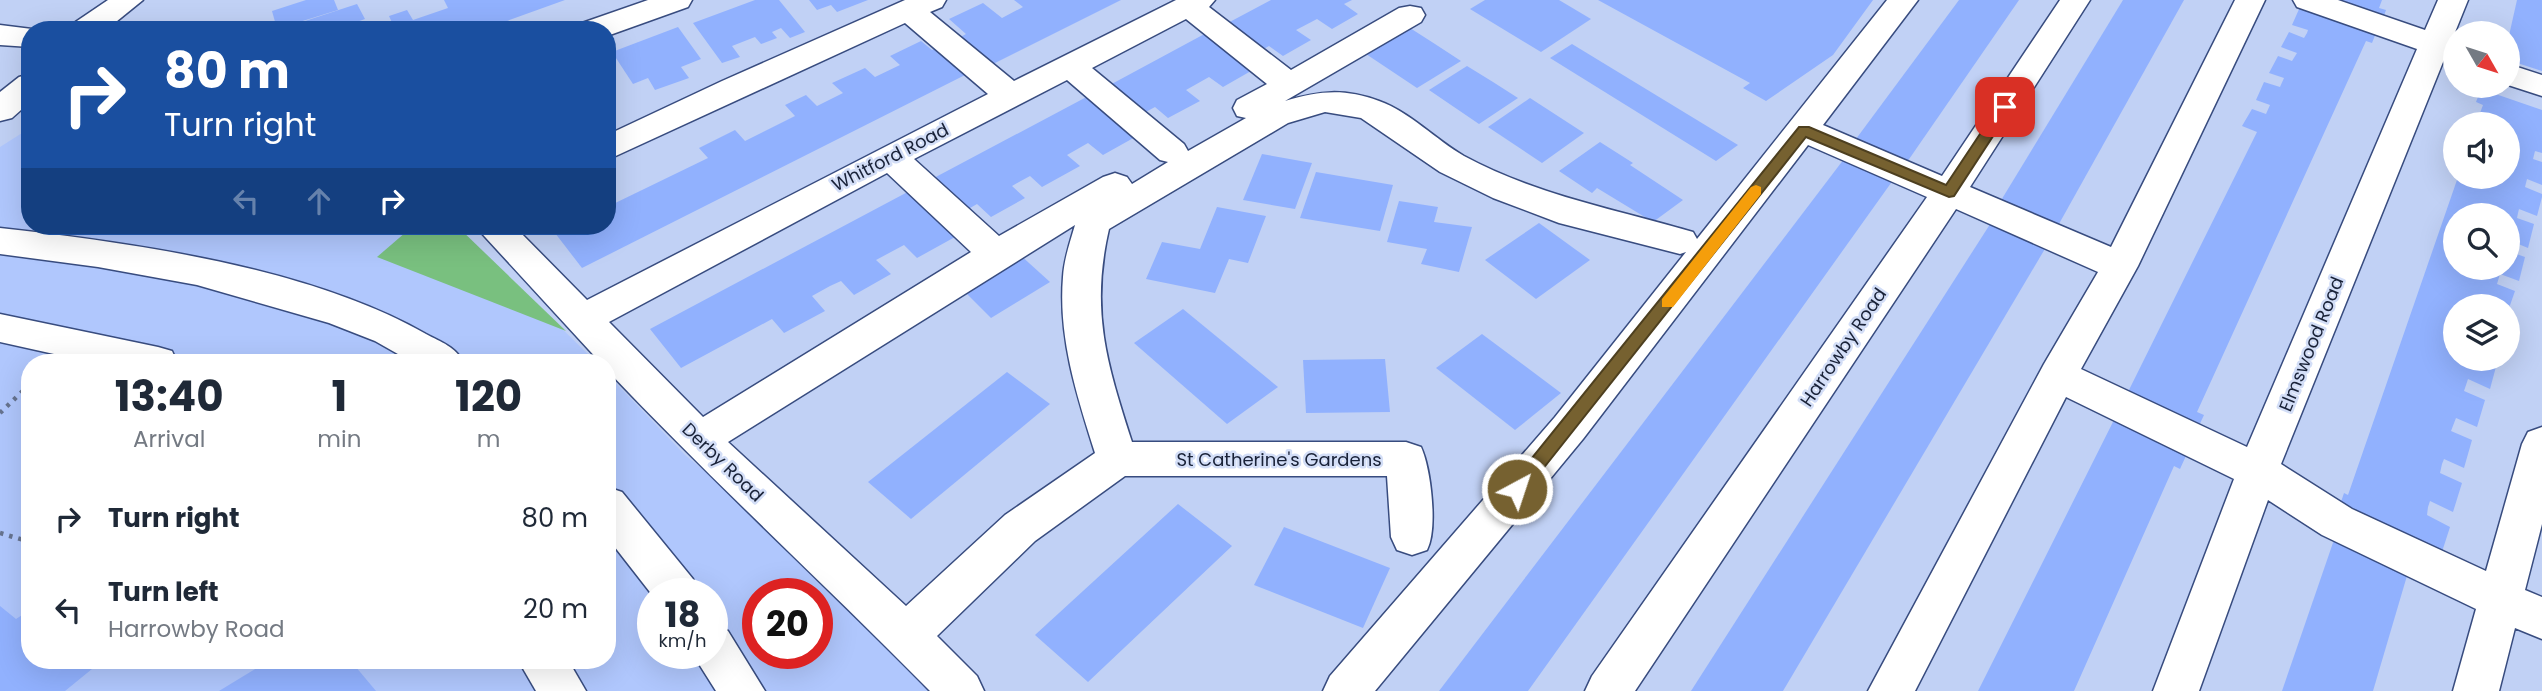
<!DOCTYPE html>
<style>
body{margin:0;font-family:Poppins,sans-serif;background:#f2f2f3;color:#1f2937;height:100vh;display:flex;flex-direction:column;font-size:26px;white-space:nowrap}
*{box-sizing:border-box;margin:0}
p{font-size:23px;color:#747a83}
.icon{flex:none;width:38px;height:38px;fill:none;stroke:currentColor;stroke-width:2;stroke-linecap:round;stroke-linejoin:round}
.map{position:relative;flex:1;overflow:hidden}
.sheet{position:absolute;left:21px;top:354px;width:595px;height:315px;display:flex;flex-direction:column;background:#fff;border-radius:28px;box-shadow:0 7px 28px #0002}
.sheet>*{flex:none}
.hud{position:absolute;left:21px;top:21px;width:595px;height:214px;border-radius:28px;box-shadow:0 7px 28px #0002;background:#1a4fa0;color:#fff;overflow:hidden}
.needle{width:46px;rotate:129deg}
.controls{position:absolute;left:2443px;top:21px;display:grid;gap:14px}
.controls a{display:grid;place-items:center;width:77px;height:77px;border-radius:50%;background:#fff;box-shadow:0 7px 28px #0002;font-size:35px}
.speed{position:absolute;left:637px;top:578px;display:flex;gap:14px;font-size:35px;font-weight:700;text-align:center}
.speed>*{display:grid;place-content:center;width:91px;height:91px;border-radius:50%;background:#fff;box-shadow:0 7px 28px #0002;line-height:1}
.speed small{font-size:18px;font-weight:400}
.speed .limit{border:10px solid #d22;background:#fff;color:#111}
.pin{position:absolute;display:grid;place-items:center;width:60px;height:60px;color:#fff;margin:-30px;border-radius:14px;box-shadow:0 4px 10px #0006}
.me{position:absolute;width:77px;margin:-38px;rotate:40deg;stroke-linejoin:round;filter:drop-shadow(0 0 5px #0008)}
.turn{display:flex;align-items:center;gap:24px;height:147px;padding:0 28px;font-size:32px}
.turn .icon{width:91px;height:91px;stroke-width:2.5}
.turn b{display:block;font-size:49px;line-height:60px}
.lanes{display:flex;align-items:center;height:66px;padding:0 28px;background:#0003;justify-content:center;gap:35px;direction:ltr}
.lanes .off{opacity:.35}
.eta{display:flex;justify-content:space-evenly;align-items:center;height:119px;text-align:center}
.eta b{font-size:42px;font-weight:700;line-height:49px}
ul{padding:0;list-style:none}
li{display:flex;align-items:center;gap:21px;height:91px;padding:0 28px}
li div{flex:1}
li b{display:block;font-size:26px}
li em{font-style:normal}
.map>svg:first-child{display:block}
</style>
<div class="map">
<svg width="2542" height="691" viewBox="0 0 2542 691">
<rect width="100%" height="100%" fill="#c1d1f5"/>
<path fill="#b0c7fd" fill-rule="evenodd" d="M 30,128 L 30,226 L 457,226 L 596,362 L 30,362 L 30,660 L 607,660 L 607,374 L 685,455 L 905,637 L 961,691 L 0,691 L 0,147 ZM 653,593 L 712,593 L 712,653 L 653,653 ZM 758,593 L 817,593 L 817,653 L 758,653 Z"/>
<path fill="#79c07f" d="M 413,226 L 457,226 L 566,331 L 377,257 Z"/>
<g fill="#91b1fe">
<path d="M 306,0 L 334,0 L 338,10 L 277,29 L 272,11 Z"/>
<path d="M 444,0 L 565,0 L 482,30 L 387,30 L 394,27 L 389,16 L 407,10 L 413,20 L 448,8 Z"/>
<path d="M 755,0 L 779,0 L 805,32 L 790,38 L 781,28 L 772,32 L 777,38 L 761,44 L 755,37 L 732,46 L 740,57 L 722,63 L 693,23 Z"/>
<path d="M 809,0 L 868,0 L 837,12 L 831,5 L 817,10 Z"/>
<path d="M 1014,0 L 1121,0 L 987,67 L 955,40 L 966,34 L 949,19 L 983,3 L 1002,18 L 1023,7 Z"/>
<path d="M 1271,0 L 1352,0 L 1344,4 L 1358,14 L 1332,29 L 1317,19 L 1296,30 L 1311,40 L 1283,56 L 1269,46 L 1260,51 L 1224,25 Z"/>
<path d="M 1485,0 L 1559,0 L 1591,19 L 1541,52 L 1470,9 Z"/>
<path d="M 1598,0 L 1873,0 L 1833,55 L 1766,101 L 1743,88 L 1750,83 Z"/>
<path d="M 1959,0 L 2019,0 L 1905,165 L 1853,143 Z"/>
<path d="M 2123,0 L 2184,0 L 2055,231 L 1997,207 Z"/>
<path d="M 2320,0 L 2382,0 L 2379,8 L 2386,10 L 2382,21 Z"/>
<path d="M 2517,0 L 2542,0 L 2542,71 L 2508,60 L 2508,40 Z"/>
<path d="M 357,4 L 365,19 L 334,30 L 308,30 L 305,21 Z"/>
<path d="M 2300,7 L 2378,28 L 2372,43 L 2366,41 L 2197,412 L 2204,415 L 2195,434 L 2124,400 L 2257,132 L 2242,126 L 2252,109 L 2266,114 L 2270,105 L 2256,100 L 2264,82 L 2280,87 L 2284,78 L 2269,73 L 2278,56 L 2292,61 L 2297,53 L 2281,47 L 2289,32 L 2304,38 L 2307,33 L 2308,30 L 2292,25 Z"/>
<path d="M 678,27 L 701,59 L 681,67 L 689,78 L 655,90 L 648,78 L 633,84 L 612,52 Z"/>
<path d="M 1410,28 L 1435,44 L 1461,61 L 1417,88 L 1366,54 Z"/>
<path d="M 1210,31 L 1246,57 L 1239,62 L 1251,71 L 1223,87 L 1209,77 L 1186,90 L 1200,101 L 1168,118 L 1155,107 L 1142,114 L 1108,86 Z"/>
<path d="M 921,41 L 932,50 L 941,46 L 971,72 L 582,268 L 555,233 L 570,226 L 607,226 L 607,207 L 708,158 L 699,148 L 735,130 L 745,141 L 795,116 L 785,105 L 806,95 L 817,106 L 843,93 L 832,83 L 865,68 L 875,77 L 900,65 L 890,56 Z"/>
<path d="M 1572,44 L 1738,145 L 1716,161 L 1550,58 Z"/>
<path d="M 1467,66 L 1493,82 L 1518,98 L 1479,124 L 1429,90 Z"/>
<path d="M 2481,89 L 2542,110 L 2542,153 L 2535,151 L 2533,159 L 2542,162 L 2542,185 L 2527,179 L 2525,187 L 2542,194 L 2542,197 L 2537,216 L 2519,209 L 2518,213 L 2517,218 L 2534,224 L 2528,248 L 2511,241 L 2508,248 L 2508,215 L 2455,215 L 2455,268 L 2508,268 L 2508,251 L 2525,257 L 2519,281 L 2500,274 L 2497,284 L 2515,291 L 2508,311 L 2508,306 L 2455,306 L 2455,359 L 2487,359 L 2497,363 L 2490,389 L 2468,379 L 2464,391 L 2485,400 L 2477,427 L 2456,418 L 2451,431 L 2472,440 L 2464,468 L 2444,459 L 2442,464 L 2440,473 L 2462,483 L 2453,512 L 2430,501 L 2428,507 L 2427,515 L 2450,527 L 2440,558 L 2336,517 L 2344,493 L 2348,495 L 2458,177 L 2508,177 L 2508,124 L 2476,124 L 2483,105 L 2476,102 Z"/>
<path d="M 1094,93 L 1137,136 L 1103,155 L 1088,143 L 1067,155 L 1080,166 L 1042,187 L 1030,176 L 1019,182 L 1012,186 L 1025,198 L 991,217 L 977,204 L 965,211 L 932,179 Z"/>
<path d="M 1530,98 L 1584,133 L 1542,163 L 1488,127 Z"/>
<path d="M 1600,142 L 1633,163 L 1630,165 L 1683,200 L 1653,222 L 1597,188 L 1592,193 L 1559,171 Z"/>
<path d="M 1262,154 L 1312,163 L 1295,209 L 1243,200 Z"/>
<path d="M 1847,155 L 1896,176 L 1528,691 L 1439,691 Z"/>
<path d="M 1316,172 L 1393,185 L 1380,231 L 1300,218 Z"/>
<path d="M 917,187 L 955,237 L 917,258 L 904,245 L 876,260 L 891,274 L 854,295 L 841,281 L 830,286 L 812,296 L 825,311 L 784,333 L 772,319 L 681,368 L 650,329 Z"/>
<path d="M 1399,201 L 1438,207 L 1434,222 L 1472,227 L 1459,272 L 1421,264 L 1427,249 L 1387,242 Z"/>
<path d="M 1217,207 L 1266,216 L 1248,263 L 1229,259 L 1215,293 L 1146,279 L 1162,242 L 1200,249 Z"/>
<path d="M 1994,218 L 2049,242 L 1783,691 L 1691,691 Z"/>
<path d="M 1539,223 L 1590,260 L 1536,299 L 1485,260 Z"/>
<path d="M 1018,253 L 1050,282 L 991,318 L 960,287 Z"/>
<path d="M 1183,309 L 1278,387 L 1227,424 L 1134,343 Z"/>
<path d="M 1482,334 L 1561,393 L 1515,430 L 1436,368 Z"/>
<path d="M 1385,359 L 1390,412 L 1306,413 L 1303,360 Z"/>
<path d="M 1007,372 L 1050,404 L 911,519 L 868,482 Z"/>
<path d="M 2118,412 L 2190,447 L 2180,469 L 2174,466 L 2074,691 L 1978,691 Z"/>
<path d="M 1178,504 L 1232,546 L 1088,682 L 1035,635 Z"/>
<path d="M 1284,527 L 1390,568 L 1363,628 L 1254,585 Z"/>
<path d="M 2336,534 L 2409,569 L 2373,691 L 2282,691 Z"/>
<path d="M 0,606 L 16,619 L 30,610 L 30,660 L 103,660 L 65,691 L 0,691 Z"/>
<path d="M 270,660 L 350,660 L 376,691 L 219,691 Z"/>
</g>
<g fill="none" stroke-linecap="round" stroke-linejoin="round">
<defs>
<g id="minor">
<path d="M 108,0 L 143,0 L 106,30 L 70,30 L 74,23 Z"/>
<path d="M 648,0 L 692,0 L 688,7 L 607,36 L 607,30 L 578,30 L 582,23 Z"/>
<path d="M 905,0 L 946,0 L 942,7 L 930,12 L 1014,81 L 1176,0 L 1215,0 L 1209,7 L 1291,70 L 1399,8 L 1410,6 L 1421,8 L 1425,15 L 1421,22 L 1285,101 C 1319,91 1344,88 1379,101 C 1410,112 1436,140 1464,156 C 1536,195 1615,209 1693,232 L 1697,239 L 1887,0 L 1918,0 L 1823,125 L 1942,176 L 2060,0 L 2090,0 L 1970,187 L 2111,247 L 2235,0 L 2265,0 L 2138,266 L 2081,369 L 2247,447 L 2417,49 L 2297,7 L 2293,0 L 2338,0 L 2425,30 L 2438,0 L 2468,0 L 2281,464 L 2352,509 L 2486,571 L 2522,444 L 2528,432 L 2542,427 L 2542,524 L 2525,590 L 2542,597 L 2542,639 L 2515,628 L 2499,691 L 2453,691 L 2476,609 L 2322,535 L 2268,500 L 2199,691 L 2153,691 L 2234,479 L 2066,397 L 1915,691 L 1868,691 L 2044,364 L 2098,272 L 1956,209 L 1635,691 L 1585,691 L 1592,676 L 1927,197 L 1808,145 L 1583,439 L 1375,691 L 1323,691 L 1330,676 L 1555,417 L 1686,252 L 1680,254 L 1559,223 L 1493,198 L 1440,172 L 1361,118 L 1325,112 L 1288,123 L 1109,229 C 1090,311 1107,364 1132,442 L 1406,442 L 1421,447 C 1431,469 1438,529 1427,550 L 1412,555 L 1397,550 L 1391,537 L 1387,476 L 1125,476 L 1035,541 L 937,636 L 977,676 L 984,691 L 930,691 C 824,583 711,480 607,370 L 607,362 L 600,362 L 475,226 L 514,226 L 587,300 L 988,94 L 905,23 L 607,160 L 607,135 L 722,81 ZM 1186,19 L 1267,84 L 1237,100 L 1233,108 L 1237,116 L 1246,118 L 1188,151 L 1184,144 L 1092,68 ZM 1067,80 L 1160,160 L 1168,162 L 1132,184 L 1127,177 L 1115,173 L 1103,177 L 999,236 L 914,159 ZM 887,173 L 971,252 L 703,417 L 609,322 ZM 1075,225 C 1070,242 1064,259 1063,277 C 1058,338 1077,396 1095,453 L 1005,515 L 906,606 L 728,442 Z"/>
<path d="M 0,25 L 40,30 L 30,30 L 30,47 L 0,45 Z"/>
<path d="M 2508,64 L 2542,75 L 2542,96 L 2508,85 Z"/>
<path d="M 30,74 L 30,102 L 12,118 L 0,121 L 0,92 L 19,77 Z"/>
<path d="M 0,228 C 134,243 308,267 426,334 C 441,342 456,347 463,362 L 412,362 L 375,341 L 329,323 L 197,285 L 98,267 L 0,254 Z"/>
<path d="M 0,314 L 158,347 L 172,351 L 177,362 L 90,362 L 0,342 Z"/>
<path d="M 607,487 L 622,492 L 693,579 L 699,593 L 653,593 L 653,596 L 607,537 Z"/>
<path d="M 712,625 L 728,631 L 765,691 L 716,691 L 692,653 L 712,653 Z"/>
<path d="M 518,660 L 568,660 L 586,691 L 536,691 Z"/>
</g>
</defs>
<use href="#minor" stroke="#384c7f" stroke-width="3"/>
<g stroke="#66738f" stroke-width="4.5" stroke-dasharray="3.5 6" stroke-linecap="butt">
<path d="M 0,413 L 30,384"/>
<path d="M 0,533 L 30,542"/>
</g>
<use href="#minor" fill="#fff" fill-rule="evenodd"/>
</g>
<path fill="#766130" stroke="#4d3f1f" stroke-width="2" d="M 2005,102 L 2012,107 L 1954,196 L 1949,197 L 1806,137 L 1523,494 L 1511,494 L 1509,489 L 1511,484 L 1799,127 L 1809,127 L 1946,185 L 2000,104 Z"/>
<path fill="#f59e0b" d="M 1756,185 L 1761,187 L 1761,194 L 1673,307 L 1662,307 L 1662,299 L 1751,187 Z"/>
<g text-anchor="middle" dominant-baseline="central" stroke-width="5" stroke-linejoin="round" paint-order="stroke">
<g font-size="18" fill="#192238" stroke="#d3def7">
<text transform="translate(890 157) rotate(-27)">Whitford Road</text>
<text transform="translate(2311 344) rotate(-68)">Elmswood Road</text>
<text transform="translate(1843 347) rotate(-56)">Harrowby Road</text>
<text x="1279" y="459">St Catherine's Gardens</text>
<text transform="translate(723 462) rotate(44)">Derby Road</text>
</g>
</g>
</svg>
<div class="controls">
<a><svg class="needle" viewBox="-14 -14 28 28"><path d="M0-13l5 13h-10z" fill="#e53935"/><path d="M0 13l5-13h-10z" fill="#747a83"/></svg></a>
<a><svg class="icon" aria-label="sound" viewBox="0 0 24 24"><path d="M4 9h4l5-4v14l-5-4H4zM17 9q2 3 0 6"/></svg></a>
<a><svg class="icon" aria-label="search" viewBox="0 0 24 24"><circle cx="10" cy="10" r="6"/><path d="M15 15l6 6"/></svg></a>
<a><svg class="icon" aria-label="layers" viewBox="0 0 24 24"><path d="M12 4l9 5-9 5-9-5zM3 14l9 5 9-5"/></svg></a>
</div>
<div class="speed"><div>18<small>km/h</small></div><div class="limit">20</div></div>
<div class="pin" style="left:2005px;top:107px;background:#d93025"><svg class="icon" aria-label="arrive" viewBox="0 0 24 24"><path d="M6 21V4h12l-3 4 3 4H6"/></svg></div>
<svg class="me" style="left:1517px;top:489px" viewBox="-20 -20 40 40"><circle r="17" fill="#766130" stroke="#fff" stroke-width="3"/><path d="M0-11L8 9 0 5-8 9z" fill="#fff"/></svg>
<div class="hud">
<div class="turn"><svg class="icon" aria-label="right" viewBox="0 0 24 24"><path d="M7 20v-9h11M14 6l5 5-5 5"/></svg><div><b>80 m</b>Turn right</div></div>
<div class="lanes"><svg class="icon off" aria-label="left" viewBox="0 0 24 24"><path d="M17 20v-9H6M10 6l-5 5 5 5"/></svg><svg class="icon off" aria-label="ahead" viewBox="0 0 24 24"><path d="M12 20V5M6 11l6-6 6 6"/></svg><svg class="icon" aria-label="right" viewBox="0 0 24 24"><path d="M7 20v-9h11M14 6l5 5-5 5"/></svg></div>
</div>
<section class="sheet">
<div class="eta">
<div><b>13:40</b><p>Arrival</p></div>
<div><b>1</b><p>min</p></div>
<div><b>120</b><p>m</p></div>
</div>
<ul>
<li><svg class="icon" aria-label="right" viewBox="0 0 24 24"><path d="M7 20v-9h11M14 6l5 5-5 5"/></svg><div><b>Turn right</b></div><em>80 m</em></li>
<li><svg class="icon" aria-label="left" viewBox="0 0 24 24"><path d="M17 20v-9H6M10 6l-5 5 5 5"/></svg><div><b>Turn left</b><p>Harrowby Road</p></div><em>20 m</em></li>
</ul>
</section>
</div>
